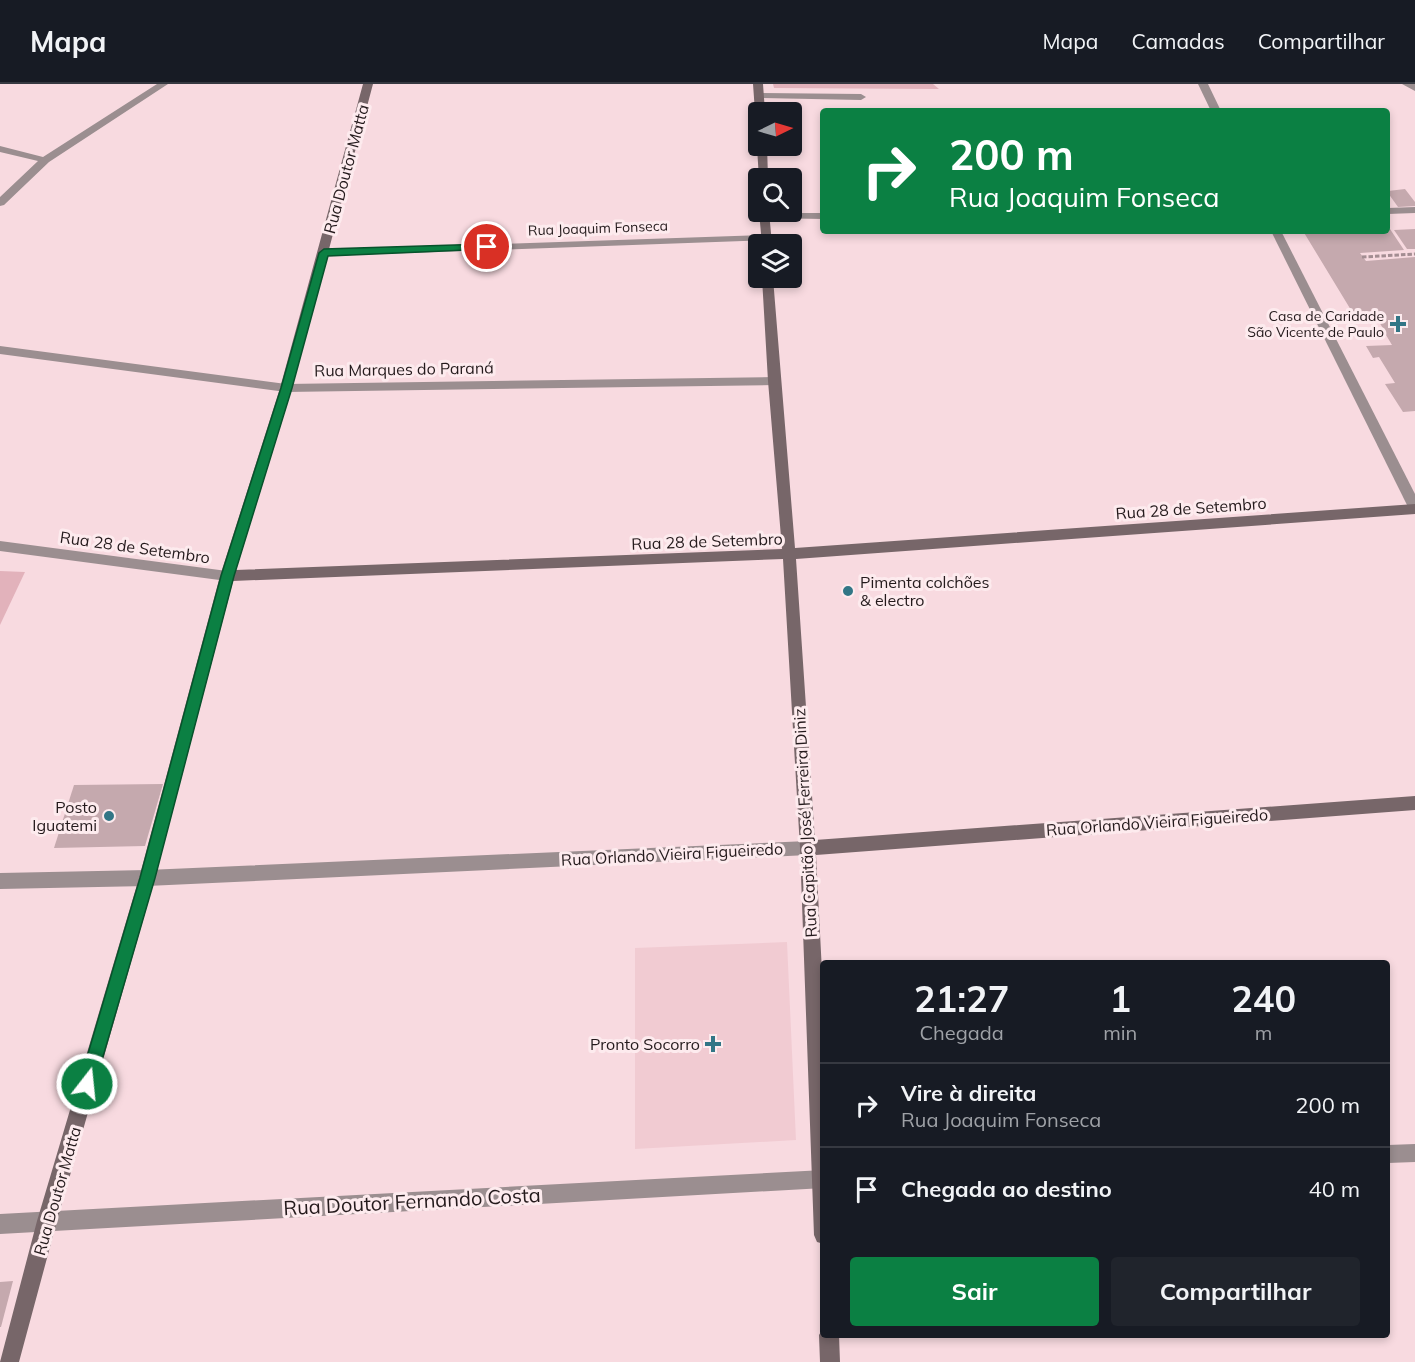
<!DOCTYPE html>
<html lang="pt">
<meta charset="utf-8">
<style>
body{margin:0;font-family:Mulish,sans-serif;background:#20242c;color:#f1f3f6;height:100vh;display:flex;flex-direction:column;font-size:22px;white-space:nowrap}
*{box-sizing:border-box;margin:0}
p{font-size:20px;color:#9ea1a6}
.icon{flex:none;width:33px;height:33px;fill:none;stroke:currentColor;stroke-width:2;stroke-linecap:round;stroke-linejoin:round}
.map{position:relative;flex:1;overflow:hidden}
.side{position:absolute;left:820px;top:876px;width:570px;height:378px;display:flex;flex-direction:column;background:#171b24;border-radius:6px;box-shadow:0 3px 9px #0003}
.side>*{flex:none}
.top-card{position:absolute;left:820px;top:24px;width:570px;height:126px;border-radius:6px;box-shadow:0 3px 9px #0003;background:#0b8043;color:#fff;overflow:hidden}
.needle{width:39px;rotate:85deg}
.fabs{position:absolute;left:748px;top:18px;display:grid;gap:12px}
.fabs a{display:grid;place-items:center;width:54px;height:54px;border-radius:6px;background:#171b24;box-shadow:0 3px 9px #0003;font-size:30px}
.pin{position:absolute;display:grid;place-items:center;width:51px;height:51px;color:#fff;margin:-26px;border:3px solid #fff;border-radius:50%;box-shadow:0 2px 6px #0007}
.me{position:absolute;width:66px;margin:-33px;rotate:16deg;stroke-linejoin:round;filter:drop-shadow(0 0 4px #0008)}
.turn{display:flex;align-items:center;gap:21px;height:126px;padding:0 30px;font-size:27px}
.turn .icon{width:78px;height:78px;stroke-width:2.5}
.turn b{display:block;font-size:42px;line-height:51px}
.eta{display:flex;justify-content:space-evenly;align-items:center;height:102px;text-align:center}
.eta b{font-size:36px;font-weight:700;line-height:42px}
.cta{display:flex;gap:12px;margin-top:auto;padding:12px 30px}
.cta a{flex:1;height:69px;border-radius:6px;background:#0b8043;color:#fff;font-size:24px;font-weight:700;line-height:69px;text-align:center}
.cta a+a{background:#20242c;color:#f1f3f6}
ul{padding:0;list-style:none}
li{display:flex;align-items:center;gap:18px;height:84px;padding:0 30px;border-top:2px solid #363941}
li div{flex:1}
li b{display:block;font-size:22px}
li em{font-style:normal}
header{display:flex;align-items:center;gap:36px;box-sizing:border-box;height:84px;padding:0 30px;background:#171b24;border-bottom:2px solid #363941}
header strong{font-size:28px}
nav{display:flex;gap:33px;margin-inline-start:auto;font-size:21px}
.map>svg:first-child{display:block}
</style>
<header>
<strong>Mapa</strong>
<nav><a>Mapa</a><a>Camadas</a><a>Compartilhar</a></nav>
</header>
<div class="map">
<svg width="1415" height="1278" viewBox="0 0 1415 1278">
<rect width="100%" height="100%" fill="#f8dae0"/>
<path fill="#f1cbd2" d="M 787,858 L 796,1056 L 635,1065 L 635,864 Z"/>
<g fill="#e2b2bb">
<path d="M 773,0 L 933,0 L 939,5 L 774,4 Z"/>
<path d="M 0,487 L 25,488 L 0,541 Z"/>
</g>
<g fill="#c5a9ae">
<path d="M 1405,105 L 1415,118 L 1415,122 L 1398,123 L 1388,109 L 1388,107 Z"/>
<path d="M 1388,142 L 1404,166 L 1360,169 L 1366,177 L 1415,173 L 1415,327 L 1403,328 L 1385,300 L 1395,299 L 1379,273 L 1373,274 L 1366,262 L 1392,261 L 1386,251 L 1373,252 L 1372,250 L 1386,249 L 1374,230 L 1354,231 L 1303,147 L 1388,147 Z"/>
<path d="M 1415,145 L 1415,165 L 1407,165 L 1394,146 Z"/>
<path d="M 163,700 L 145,762 L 54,764 L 74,701 Z"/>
<path d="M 13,1197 L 1,1243 L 0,1243 L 0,1198 Z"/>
</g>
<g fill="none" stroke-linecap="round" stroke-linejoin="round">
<path stroke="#a38d92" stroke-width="3" stroke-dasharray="4.5 2" stroke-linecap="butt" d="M 1362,173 L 1415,170"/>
<g fill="#9b8e90" fill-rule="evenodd">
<path d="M 760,9 L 861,10 L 866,13 L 861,16 L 757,14 L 757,10 Z"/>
<path d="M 1415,123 L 1415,129 L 1388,130 L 1388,124 Z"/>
</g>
<g fill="#9b8e90" fill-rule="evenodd">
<path d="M 157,0 L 168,0 L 49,78 L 4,121 L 0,122 L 0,113 L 38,77 L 0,68 L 0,62 L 43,73 Z"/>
<path d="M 1198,0 L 1208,0 L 1221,27 L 1211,27 Z"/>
<path d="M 1402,0 L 1415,0 L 1415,7 Z"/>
<path d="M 764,129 L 824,129 L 824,135 L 760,134 L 760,130 Z"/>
<path d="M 1271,147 L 1281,147 L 1415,410 L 1415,428 L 1408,423 Z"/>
<path d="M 766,151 L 770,152 L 770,156 L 324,172 L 319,169 L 324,166 Z"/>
<path d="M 0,262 L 286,300 L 774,293 L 780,297 L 774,301 L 286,308 L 0,270 Z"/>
<path d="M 0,457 L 227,487 L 234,492 L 227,497 L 0,467 Z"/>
<path d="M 808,757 L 814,759 L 816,764 L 814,769 L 808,771 L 147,802 L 0,805 L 0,789 L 147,786 Z"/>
<path d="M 1415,1060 L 1415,1078 L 1388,1079 L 1388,1061 Z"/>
<path d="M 824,1086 L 824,1104 L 0,1150 L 0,1130 Z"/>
</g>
<g fill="#776669" fill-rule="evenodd">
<path d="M 363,0 L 373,0 L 292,304 L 236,486 L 782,465 L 768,297 L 762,194 L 773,194 L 795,464 L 1415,420 L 1415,430 L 796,475 L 815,756 L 1415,712 L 1415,726 L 816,771 L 824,927 L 824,1160 L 817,1158 L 814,1151 L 800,764 L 783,475 L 233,497 L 155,794 L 57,1137 L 19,1278 L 0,1278 L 37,1137 L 139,794 L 220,492 L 280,304 Z"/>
<path d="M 753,0 L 763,0 L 765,28 L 759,28 L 759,31 L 755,28 Z"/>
<path d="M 759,60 L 767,62 L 768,94 L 759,96 L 757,62 Z"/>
<path d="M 759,128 L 769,128 L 772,160 L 762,160 Z"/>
<path d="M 824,1243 L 824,1251 L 839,1251 L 840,1278 L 820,1278 L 819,1251 Z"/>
</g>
</g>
<path fill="#0b8043" stroke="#07532c" stroke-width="1.5" d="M 487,160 L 492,163 L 490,165 L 328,172 L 292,304 L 234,492 L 155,794 L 95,1000 L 93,1006 L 87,1008 L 81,1006 L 79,1000 L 140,794 L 221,492 L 281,304 L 319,169 L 324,165 Z"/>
<g fill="#327686" stroke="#fdebee" stroke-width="2">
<path d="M1395 231h6v6h6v6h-6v6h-6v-6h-6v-6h6z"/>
<circle cx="848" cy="507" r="6"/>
<circle cx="109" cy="732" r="6"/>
<path d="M710 951h6v6h6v6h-6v6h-6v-6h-6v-6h6z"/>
</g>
<g text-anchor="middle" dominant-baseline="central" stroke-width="6" stroke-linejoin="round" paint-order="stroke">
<g font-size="14" fill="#241a1c" stroke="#fdebee">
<text transform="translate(598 144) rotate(-2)">Rua Joaquim Fonseca</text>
</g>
<g font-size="14" fill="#241a1c" stroke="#fdebee" text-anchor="end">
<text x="1384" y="232">Casa de Caridade<tspan x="1384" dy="16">São Vicente de Paulo</tspan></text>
</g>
<g font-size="16" fill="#241a1c" stroke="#fdebee">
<text transform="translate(346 85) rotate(-75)">Rua Doutor Matta</text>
<text transform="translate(404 285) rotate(-1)">Rua Marques do Paraná</text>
<text transform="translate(1191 424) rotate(-4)">Rua 28 de Setembro</text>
<text transform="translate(707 457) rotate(-2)">Rua 28 de Setembro</text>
<text transform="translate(135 463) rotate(8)">Rua 28 de Setembro</text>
<text transform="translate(1157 738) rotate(-4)">Rua Orlando Vieira Figueiredo</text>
<text transform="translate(805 739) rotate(-93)">Rua Capitão José Ferreira Diniz</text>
<text transform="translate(672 770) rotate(-3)">Rua Orlando Vieira Figueiredo</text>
<text transform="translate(57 1107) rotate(-74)">Rua Doutor Matta</text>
</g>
<g font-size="16" fill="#241a1c" stroke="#fdebee" text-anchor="end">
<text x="860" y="498" text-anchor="start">Pimenta colchões<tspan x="860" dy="18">&amp; electro</tspan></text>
<text x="97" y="723">Posto<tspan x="97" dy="18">Iguatemi</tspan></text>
<text x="700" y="960">Pronto Socorro</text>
</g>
<g font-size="20" fill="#241a1c" stroke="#fdebee">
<text transform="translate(412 1117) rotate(-3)">Rua Doutor Fernando Costa</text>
</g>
</g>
</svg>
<div class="fabs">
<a><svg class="needle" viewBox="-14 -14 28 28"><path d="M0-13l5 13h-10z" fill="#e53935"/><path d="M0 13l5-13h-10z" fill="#9ea1a6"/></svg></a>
<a><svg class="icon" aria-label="search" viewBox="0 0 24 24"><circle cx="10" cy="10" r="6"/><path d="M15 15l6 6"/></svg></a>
<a><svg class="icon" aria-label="layers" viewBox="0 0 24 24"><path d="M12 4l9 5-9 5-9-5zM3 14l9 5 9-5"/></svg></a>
</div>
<div class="pin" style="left:487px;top:163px;background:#d93025"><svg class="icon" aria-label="arrive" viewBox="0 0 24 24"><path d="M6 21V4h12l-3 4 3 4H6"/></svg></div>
<svg class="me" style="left:87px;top:1000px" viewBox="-20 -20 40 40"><circle r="17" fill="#0b8043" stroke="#fff" stroke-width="3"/><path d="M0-11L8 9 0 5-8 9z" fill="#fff"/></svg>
<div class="top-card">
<div class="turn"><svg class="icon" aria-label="right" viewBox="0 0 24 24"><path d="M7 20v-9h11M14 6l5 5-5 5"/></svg><div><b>200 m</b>Rua Joaquim Fonseca</div></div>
</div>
<section class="side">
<div class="eta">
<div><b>21:27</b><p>Chegada</p></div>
<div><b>1</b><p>min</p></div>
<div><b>240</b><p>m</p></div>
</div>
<ul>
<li><svg class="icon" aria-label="right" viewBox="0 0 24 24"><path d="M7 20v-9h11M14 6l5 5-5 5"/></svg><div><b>Vire à direita</b><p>Rua Joaquim Fonseca</p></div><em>200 m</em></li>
<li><svg class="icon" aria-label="arrive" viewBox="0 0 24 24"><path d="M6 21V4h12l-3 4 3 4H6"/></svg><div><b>Chegada ao destino</b></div><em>40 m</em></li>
</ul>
<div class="cta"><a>Sair</a><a>Compartilhar</a></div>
</section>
</div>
